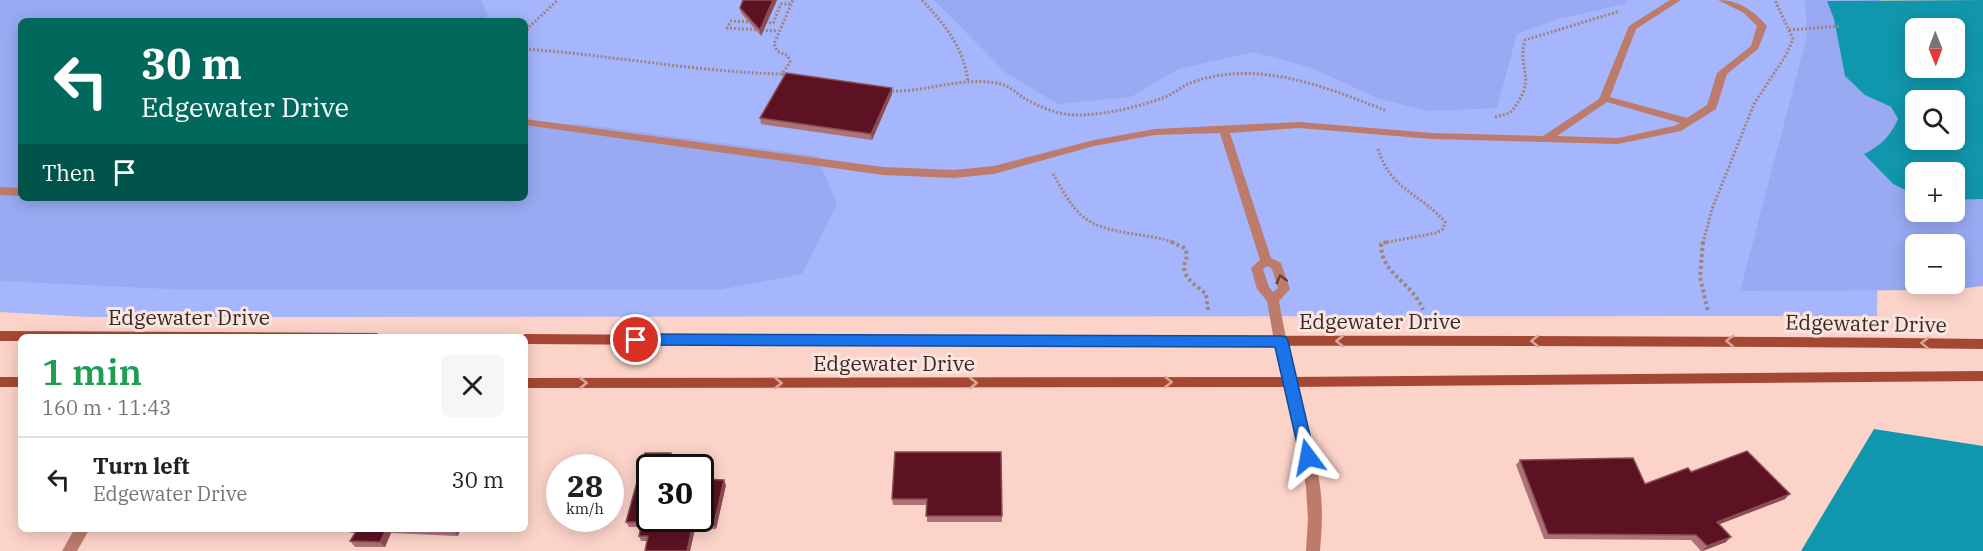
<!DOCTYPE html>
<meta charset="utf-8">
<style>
body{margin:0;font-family:"IBM Plex Serif",serif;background:#f6f6f6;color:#202124;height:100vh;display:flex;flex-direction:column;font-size:22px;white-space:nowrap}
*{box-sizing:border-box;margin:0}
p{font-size:20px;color:#757577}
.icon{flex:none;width:33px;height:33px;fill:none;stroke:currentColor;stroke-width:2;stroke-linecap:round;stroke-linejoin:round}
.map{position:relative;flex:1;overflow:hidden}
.drawer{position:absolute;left:18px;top:334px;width:510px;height:198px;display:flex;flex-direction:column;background:#fff;border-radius:9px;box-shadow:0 3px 15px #0003}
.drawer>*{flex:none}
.banner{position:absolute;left:18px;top:18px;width:510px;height:183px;border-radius:9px;box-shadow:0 3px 15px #0003;background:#00695c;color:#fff;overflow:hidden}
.needle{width:39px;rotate:179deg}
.controls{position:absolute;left:1905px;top:18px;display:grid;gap:12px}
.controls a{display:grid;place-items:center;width:60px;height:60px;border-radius:9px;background:#fff;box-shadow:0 3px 15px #0003;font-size:30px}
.speed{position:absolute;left:546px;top:454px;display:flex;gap:12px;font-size:30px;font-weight:700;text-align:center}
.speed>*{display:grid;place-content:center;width:78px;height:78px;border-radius:50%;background:#fff;box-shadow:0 3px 15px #0003;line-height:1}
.speed small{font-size:15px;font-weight:400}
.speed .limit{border:3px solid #111;border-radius:9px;background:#fff;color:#111}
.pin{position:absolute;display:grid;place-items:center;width:51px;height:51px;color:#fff;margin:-26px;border:3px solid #fff;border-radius:50%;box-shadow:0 2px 6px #0007}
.me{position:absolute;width:66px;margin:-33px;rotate:347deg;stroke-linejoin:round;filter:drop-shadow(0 0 4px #0008)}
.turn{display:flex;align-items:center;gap:21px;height:126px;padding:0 24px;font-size:27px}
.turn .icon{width:78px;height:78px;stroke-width:2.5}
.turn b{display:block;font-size:42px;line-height:51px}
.then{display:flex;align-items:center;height:57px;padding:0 24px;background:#0003;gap:12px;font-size:22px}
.round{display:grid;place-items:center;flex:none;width:63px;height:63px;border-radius:9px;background:#f6f6f6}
.overview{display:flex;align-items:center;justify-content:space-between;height:102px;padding:0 24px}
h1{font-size:36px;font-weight:600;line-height:45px;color:#1e9e55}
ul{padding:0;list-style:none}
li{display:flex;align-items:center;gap:18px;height:84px;padding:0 24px;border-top:2px solid #e0e0e0}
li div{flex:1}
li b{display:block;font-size:22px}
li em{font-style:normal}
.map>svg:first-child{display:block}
</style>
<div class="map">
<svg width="1983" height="551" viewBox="0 0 1983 551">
<rect width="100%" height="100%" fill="#fbd3c9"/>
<path fill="#a5b6fd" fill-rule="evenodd" d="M 0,0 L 1881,0 L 1877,316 L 88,317 L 0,312 ZM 21,21 L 525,21 L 525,198 L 21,198 Z"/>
<g fill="#99aaf3" fill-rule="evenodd">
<path d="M 0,0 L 481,0 L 488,15 L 481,21 L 21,21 L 21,198 L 525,198 L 525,125 L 580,124 L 817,156 L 837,204 L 802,274 L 718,290 L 189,290 L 0,281 Z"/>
<path d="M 934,0 L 1628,0 L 1625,4 L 1558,19 L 1517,34 L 1497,108 L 1428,111 L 1377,98 L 1312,68 L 1254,52 L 1178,69 L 1131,97 L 1058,104 L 1006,73 Z"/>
<path d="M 1805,0 L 1828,0 L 1834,19 L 1842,61 L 1865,95 L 1891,107 L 1898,119 C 1890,135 1881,145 1864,154 L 1893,184 L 1915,195 L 1916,212 L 1954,212 L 1955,200 L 1983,199 L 1983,286 L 1949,290 L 1740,291 L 1807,36 ZM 1916,244 L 1954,244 L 1954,284 L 1916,284 Z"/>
</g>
<g fill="#1197ad" fill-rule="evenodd">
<path d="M 1983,0 L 1983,199 L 1955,200 L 1954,172 L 1916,172 L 1915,195 L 1893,184 L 1864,154 C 1880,146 1890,136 1898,119 L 1891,107 L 1865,95 L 1845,76 L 1834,19 L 1827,1 ZM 1916,28 L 1954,28 L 1954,68 L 1916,68 ZM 1916,100 L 1954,100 L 1954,140 L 1916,140 Z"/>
<path d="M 1874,429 L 1983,446 L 1983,551 L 1801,551 Z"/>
</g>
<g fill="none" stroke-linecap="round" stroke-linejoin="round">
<g stroke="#a1837c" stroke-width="3" stroke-dasharray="2 2" stroke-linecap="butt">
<path d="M 922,0 C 945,25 964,48 968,82"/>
<path d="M 752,22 L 731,21 L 727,28 L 778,31"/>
<path d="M 761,22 L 773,23 L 781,4 L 791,4"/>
<path d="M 1789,30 L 1841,26"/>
<path d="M 525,34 L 529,27 L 558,0"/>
<path d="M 525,49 C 611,55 696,72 782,74"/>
<path d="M 788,75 L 782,74 L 790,62 L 788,56 L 777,51 L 774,44 L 793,0"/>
<path d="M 888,91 C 925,93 964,75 1001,84 C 1010,86 1017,94 1024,98 C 1041,108 1061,116 1080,115 C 1108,114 1139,107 1165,97 C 1175,93 1183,85 1193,82 C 1260,59 1325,87 1387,111"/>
<path d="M 1495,117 L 1510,113 C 1540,76 1516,73 1525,40 L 1620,11"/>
<path d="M 1378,149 C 1391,191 1420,193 1445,222 L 1443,229 L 1436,233 L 1383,243"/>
<path d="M 1053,174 C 1061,187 1068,202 1079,213 C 1103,237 1145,231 1175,243"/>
<path d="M 1703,243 L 1712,209 L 1754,104 L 1786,55 L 1793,39 L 1775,0"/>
</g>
<g stroke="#a1837c" stroke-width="4" stroke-dasharray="3 3" stroke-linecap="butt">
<path d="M 1171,242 L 1185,248 C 1189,259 1185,258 1184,267 C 1184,279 1198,287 1206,294 L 1208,310"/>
<path d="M 1387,242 L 1381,244 C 1381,275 1413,282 1423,310"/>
<path d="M 1703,242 L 1700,277 L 1708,312"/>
</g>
<g fill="#bd7b6b" fill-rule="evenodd">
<path d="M 1670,0 L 1681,0 L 1636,29 L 1610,97 L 1687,118 L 1707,105 L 1717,73 L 1751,46 L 1757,26 L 1744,13 L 1718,0 C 1739,0 1754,11 1767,26 L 1758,49 L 1727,74 L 1716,109 L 1681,131 L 1618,144 L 1432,139 L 1299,128 L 1230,133 L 1271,258 L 1281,263 L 1290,289 L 1279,301 C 1289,364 1312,424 1320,486 C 1323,508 1322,529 1320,551 L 1306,551 L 1308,519 L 1306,487 L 1301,456 L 1278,363 L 1267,301 L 1257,289 L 1251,268 L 1260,260 L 1220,133 L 1155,135 L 1094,146 L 994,174 L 954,178 L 883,175 L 525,125 L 525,119 L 883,167 L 954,170 L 994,166 L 1094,140 L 1155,129 L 1299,122 L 1432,133 L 1543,136 L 1599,99 L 1629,26 ZM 1607,102 L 1680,123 L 1674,126 L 1618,138 L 1557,136 ZM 1267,266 L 1272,269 L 1278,288 L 1273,292 L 1269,287 L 1263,269 Z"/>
<path d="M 0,187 L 21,188 L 21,196 L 0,195 Z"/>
<path d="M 74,530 L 89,530 L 77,551 L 62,551 Z"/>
</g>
<g fill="#a64733" fill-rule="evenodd">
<path d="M 0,331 L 377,333 L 383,338 L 21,338 L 21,341 L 0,341 Z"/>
<path d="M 525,334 C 1011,338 1497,333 1983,339 L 1983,349 C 1497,343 1011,348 525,344 L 525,338 L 519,338 Z"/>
<path d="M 1983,371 L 1983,381 L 1290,387 L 525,388 L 525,378 L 1290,377 Z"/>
<rect x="0" y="377" width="21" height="10"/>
</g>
</g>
<g fill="#ac7276">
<path d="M 743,0 L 777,0 L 761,36 L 741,13 L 740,8 Z"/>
<path d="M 892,94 L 872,140 L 761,124 L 760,118 Z"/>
<path d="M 1001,452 L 1002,522 L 927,522 L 927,505 L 893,505 L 892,499 Z"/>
<path d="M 673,458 L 650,519 L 726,485 L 716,529 L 695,529 L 690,551 L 645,551 L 647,541 L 641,541 L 639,536 L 641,527 L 629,527 L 626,522 Z"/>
<path d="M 1520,460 L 1645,484 L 1785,499 L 1720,524 L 1726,542 L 1703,551 L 1701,551 L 1691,540 L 1544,539 L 1516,465 Z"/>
<path d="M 348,530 L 460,530 L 458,536 L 391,533 L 385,547 L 355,547 L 350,541 L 355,533 L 351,533 Z"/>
</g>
<g fill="#8c4c54">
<path d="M 773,0 L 777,0 L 761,36 L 760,30 Z"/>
<path d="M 892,88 L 892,94 L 872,140 L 871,134 Z"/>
<path d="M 671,453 L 673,458 L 671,468 L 668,468 Z"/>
<path d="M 724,480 L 726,485 L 716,529 L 714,524 Z"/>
<path d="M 1790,494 L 1785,499 L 1712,527 L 1717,522 Z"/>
<path d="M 693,523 L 695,529 L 690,551 L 687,551 Z"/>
<path d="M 386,530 L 388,530 L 391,533 L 385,547 L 380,542 Z"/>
<path d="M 454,531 L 454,530 L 460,530 L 458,536 Z"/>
<path d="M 1731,537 L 1726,542 L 1702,551 L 1707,546 Z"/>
</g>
<g fill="#5c1222" stroke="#8c4c54" stroke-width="1.5">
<path d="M 743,0 L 773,0 L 760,30 L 740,8 Z"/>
<path d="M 786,73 L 892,88 L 871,134 L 760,118 Z"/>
<path d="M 1747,451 L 1790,494 L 1717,522 L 1731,537 L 1707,546 L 1696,535 L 1548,534 L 1520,460 L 1633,458 L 1645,484 L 1688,468 L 1691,472 Z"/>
<path d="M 895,452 L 1001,452 L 1002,516 L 926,516 L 927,499 L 892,499 Z"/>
<path d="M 645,453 L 671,453 L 668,468 L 650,468 L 650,519 L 700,519 L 700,479 L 724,480 L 714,524 L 693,523 L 687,551 L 645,551 L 648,536 L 639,536 L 642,522 L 626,522 Z"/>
<path d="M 357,530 L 386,530 L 380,542 L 350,541 Z"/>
<path d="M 425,530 L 454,530 L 454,531 Z"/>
</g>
<defs><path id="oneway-chevron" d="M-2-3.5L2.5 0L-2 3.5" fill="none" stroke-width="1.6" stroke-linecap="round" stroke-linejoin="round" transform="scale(1.5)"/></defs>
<use stroke="#624139" href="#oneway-chevron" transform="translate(1281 279) rotate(-105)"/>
<g stroke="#d8a69b">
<use href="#oneway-chevron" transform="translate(1340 341) rotate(180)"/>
<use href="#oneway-chevron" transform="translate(1535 341) rotate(180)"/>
<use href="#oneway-chevron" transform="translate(1730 341) rotate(-179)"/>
<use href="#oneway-chevron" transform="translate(1925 343) rotate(-179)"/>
<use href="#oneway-chevron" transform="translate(1168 382)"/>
<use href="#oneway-chevron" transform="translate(583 383)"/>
<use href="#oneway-chevron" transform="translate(778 383)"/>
<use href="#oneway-chevron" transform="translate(973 383)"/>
</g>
<path fill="#1a73e8" stroke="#114b97" stroke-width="1.5" d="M 636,334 L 1281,336 L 1286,337 L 1288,341 L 1315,457 L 1313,462 L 1308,464 L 1302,462 L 1300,457 L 1275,347 L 636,345 L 631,344 L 628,340 L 631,336 Z"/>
<g text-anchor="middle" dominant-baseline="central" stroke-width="6" stroke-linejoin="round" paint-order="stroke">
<g font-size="21" fill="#3b2823" stroke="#fae5e0">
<text x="189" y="317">Edgewater Drive</text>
<text x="1380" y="321">Edgewater Drive</text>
<text transform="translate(1866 323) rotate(1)">Edgewater Drive</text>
<text x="894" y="363">Edgewater Drive</text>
</g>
</g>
</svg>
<div class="controls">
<a><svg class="needle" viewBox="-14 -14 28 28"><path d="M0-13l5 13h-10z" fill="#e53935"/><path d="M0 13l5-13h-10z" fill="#757577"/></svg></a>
<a><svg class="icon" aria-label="search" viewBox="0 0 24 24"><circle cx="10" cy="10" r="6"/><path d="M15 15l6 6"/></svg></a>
<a>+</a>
<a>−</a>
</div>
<div class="speed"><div>28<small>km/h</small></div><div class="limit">30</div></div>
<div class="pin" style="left:636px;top:340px;background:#d93025"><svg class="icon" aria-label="arrive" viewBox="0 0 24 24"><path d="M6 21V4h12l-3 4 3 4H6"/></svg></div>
<svg class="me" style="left:1308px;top:457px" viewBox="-20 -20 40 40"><path d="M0-17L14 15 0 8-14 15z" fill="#1a73e8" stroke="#fff" stroke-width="4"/></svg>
<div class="banner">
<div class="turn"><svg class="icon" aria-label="left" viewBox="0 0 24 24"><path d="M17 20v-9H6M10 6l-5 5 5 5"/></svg><div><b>30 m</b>Edgewater Drive</div></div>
<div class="then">Then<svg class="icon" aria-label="arrive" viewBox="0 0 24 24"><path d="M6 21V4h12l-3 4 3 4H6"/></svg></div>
</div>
<section class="drawer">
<div class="overview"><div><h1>1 min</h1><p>160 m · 11:43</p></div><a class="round"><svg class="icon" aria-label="close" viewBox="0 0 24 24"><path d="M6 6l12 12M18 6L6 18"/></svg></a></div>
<ul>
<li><svg class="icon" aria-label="left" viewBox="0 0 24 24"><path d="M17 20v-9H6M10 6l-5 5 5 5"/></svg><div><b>Turn left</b><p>Edgewater Drive</p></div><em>30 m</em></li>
</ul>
</section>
</div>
